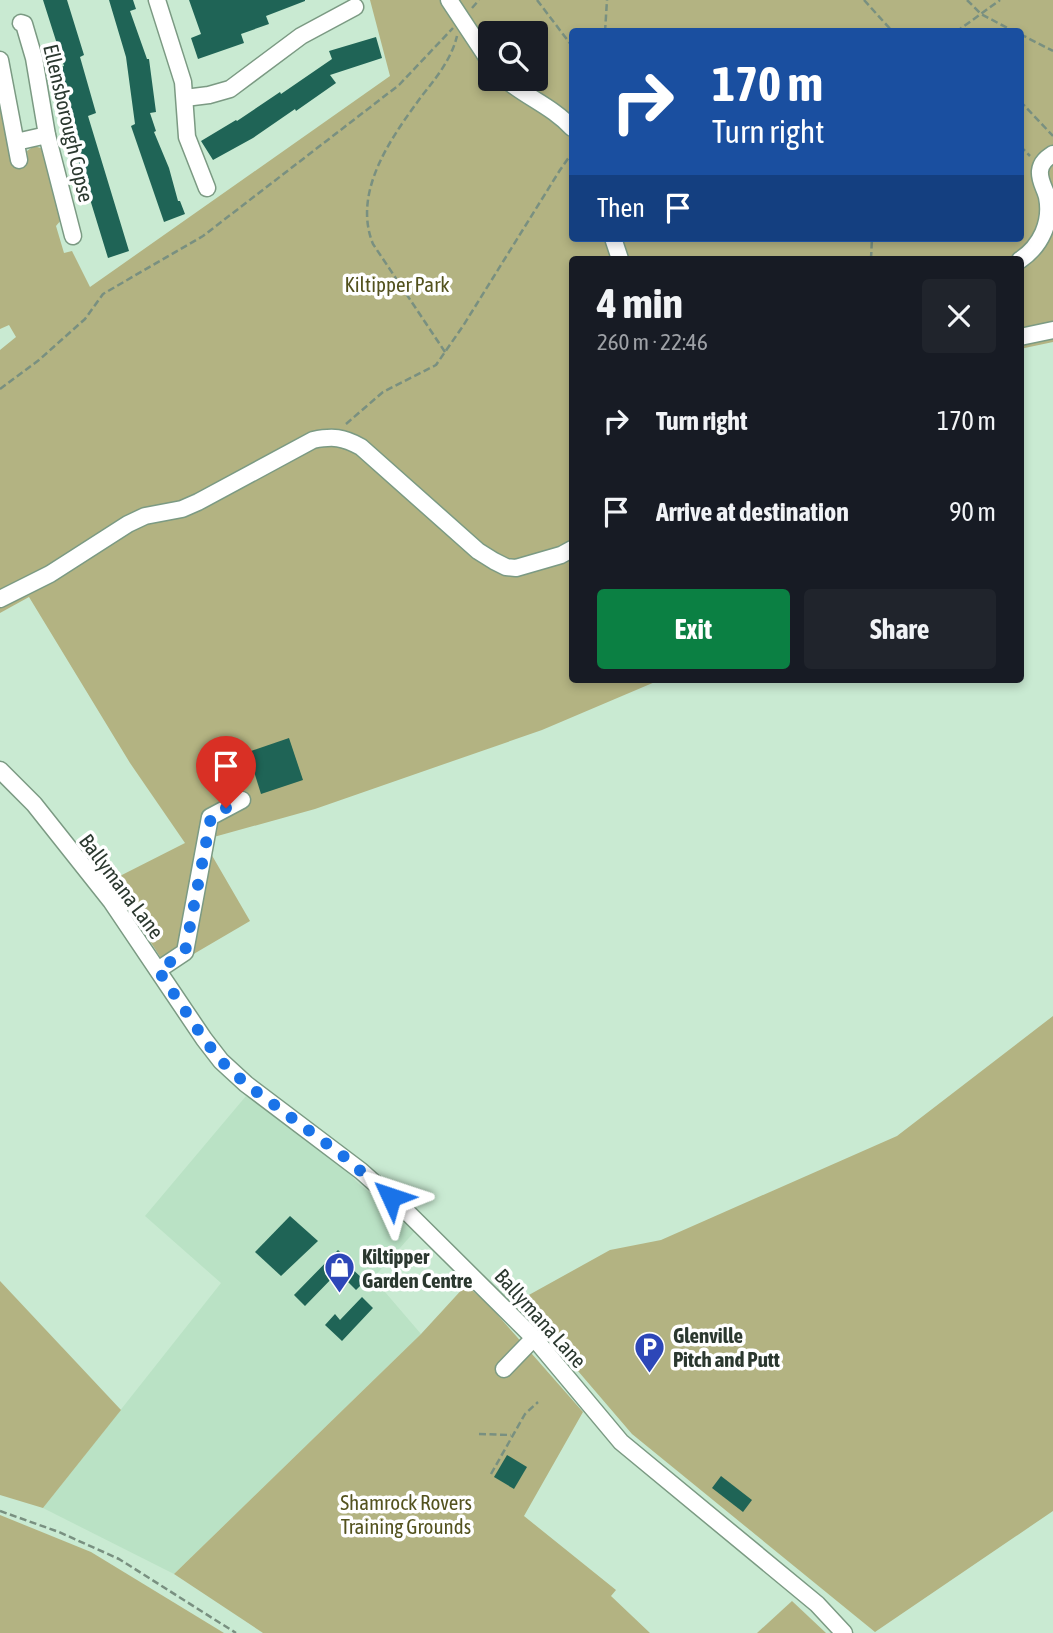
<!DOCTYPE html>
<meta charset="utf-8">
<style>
body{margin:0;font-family:"Asap Condensed",sans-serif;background:#20242c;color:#f1f3f6;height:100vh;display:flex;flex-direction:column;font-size:26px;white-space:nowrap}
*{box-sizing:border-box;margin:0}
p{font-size:23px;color:#9ea1a6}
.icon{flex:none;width:38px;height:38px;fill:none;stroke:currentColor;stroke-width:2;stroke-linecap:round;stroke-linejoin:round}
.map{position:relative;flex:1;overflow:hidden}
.side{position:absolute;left:569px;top:256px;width:455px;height:427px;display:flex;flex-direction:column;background:#171b24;border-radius:7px;box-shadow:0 4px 10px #0003}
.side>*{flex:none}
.top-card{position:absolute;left:569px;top:28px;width:455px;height:214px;border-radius:7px;box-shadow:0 4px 10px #0003;background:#1a4fa0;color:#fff;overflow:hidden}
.tools{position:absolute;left:478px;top:21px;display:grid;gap:14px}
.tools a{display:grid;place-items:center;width:70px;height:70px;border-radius:7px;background:#171b24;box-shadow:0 4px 10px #0003;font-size:35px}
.pin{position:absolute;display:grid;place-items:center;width:60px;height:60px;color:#fff;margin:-72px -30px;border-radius:50% 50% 50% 0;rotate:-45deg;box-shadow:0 0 7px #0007}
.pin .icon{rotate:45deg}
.me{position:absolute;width:77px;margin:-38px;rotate:312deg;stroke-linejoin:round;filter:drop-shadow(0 0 5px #0008)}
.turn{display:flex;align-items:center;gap:24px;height:147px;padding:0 28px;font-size:32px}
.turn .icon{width:91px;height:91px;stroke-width:2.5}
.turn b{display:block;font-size:49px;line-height:60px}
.then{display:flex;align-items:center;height:66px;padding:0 28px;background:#0003;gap:14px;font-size:26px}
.round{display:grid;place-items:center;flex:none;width:74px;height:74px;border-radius:7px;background:#20242c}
.summary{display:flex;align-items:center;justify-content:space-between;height:119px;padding:0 28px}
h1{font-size:42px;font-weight:700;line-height:52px}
.button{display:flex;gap:14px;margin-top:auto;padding:14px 28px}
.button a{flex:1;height:80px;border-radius:7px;background:#0b8043;color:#fff;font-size:28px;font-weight:700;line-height:80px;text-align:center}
.button a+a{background:#20242c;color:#f1f3f6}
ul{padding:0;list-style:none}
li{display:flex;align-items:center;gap:21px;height:91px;padding:0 28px}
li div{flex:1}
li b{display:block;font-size:26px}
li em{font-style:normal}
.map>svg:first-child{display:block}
</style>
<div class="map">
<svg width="1053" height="1633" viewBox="0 0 1053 1633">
<rect width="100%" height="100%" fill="#c9ead2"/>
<path fill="#bae2c5" d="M 246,1096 L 296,1126 L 333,1157 L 359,1184 L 416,1230 L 373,1278 L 421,1334 L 174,1574 L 43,1508 L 221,1283 L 145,1216 Z"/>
<g fill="#b3b382" fill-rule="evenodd">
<path d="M 370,0 L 1053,0 L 1053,342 L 1020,349 L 1020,259 L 572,259 L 572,679 L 662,679 L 542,730 L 315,809 L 203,840 L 250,921 L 168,969 L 133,915 L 133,905 L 127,889 L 116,891 L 110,881 L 185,843 L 130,763 L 29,597 L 0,613 L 0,350 L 16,337 L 9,325 L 0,329 L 0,107 L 5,109 L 12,164 L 28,162 L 27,151 L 34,146 L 44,149 L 61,220 L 56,226 L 64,253 L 72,251 L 90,287 L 390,76 ZM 572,32 L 1020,32 L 1020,238 L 572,238 ZM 490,33 L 536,33 L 536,79 L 490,79 Z"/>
<path d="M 1053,1016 L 1053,1511 L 875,1632 L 632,1434 L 518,1301 L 610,1250 L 661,1240 L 897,1136 Z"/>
<path d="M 0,1281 L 121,1410 L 43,1508 L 0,1495 Z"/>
<path d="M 466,1285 L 488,1304 L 583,1412 L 524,1516 L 616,1590 L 611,1596 L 650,1633 L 263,1633 L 174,1574 L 421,1334 Z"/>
<path d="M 0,1515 L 91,1552 L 224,1633 L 0,1633 Z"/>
<path d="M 792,1601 L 826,1633 L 757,1633 Z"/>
</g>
<g fill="#1f6456">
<path d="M 43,0 L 67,0 L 84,55 L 80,57 L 96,113 L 88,116 L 129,251 L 108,258 L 67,124 L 75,122 L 60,67 L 64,66 Z"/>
<path d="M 109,0 L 133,0 L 136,9 L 130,11 L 147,59 L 149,59 L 156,112 L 150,113 L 156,131 L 154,132 L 169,168 L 178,201 L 180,201 L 185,214 L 164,222 L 131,126 L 135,124 L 126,57 Z"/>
<path d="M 189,0 L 305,0 L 305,1 L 266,16 L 269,24 L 241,34 L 244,43 L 198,59 L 191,38 L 201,34 Z"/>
<path d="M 376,37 L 382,58 L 330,75 L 336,83 L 296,111 L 295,109 L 253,138 L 213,160 L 201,141 L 236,120 L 237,121 L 280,92 L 281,94 L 332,59 L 329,51 Z"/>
<path d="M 289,738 L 303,780 L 261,794 L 248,752 Z"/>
<path d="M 290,1216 L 318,1241 L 281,1276 L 255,1252 Z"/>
<path d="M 338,1250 L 349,1260 L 346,1263 L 365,1281 L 356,1290 L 338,1272 L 305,1306 L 294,1295 Z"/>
<path d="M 362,1297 L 373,1308 L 342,1341 L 325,1325 L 335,1314 L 340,1320 Z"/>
<path d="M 507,1455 L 527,1467 L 514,1489 L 494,1477 Z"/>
<path d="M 721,1476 L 752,1500 L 743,1512 L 712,1488 Z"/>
</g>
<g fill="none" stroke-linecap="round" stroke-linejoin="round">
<defs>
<g id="minor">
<path d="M 157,0 L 183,82 L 187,137 L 207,188"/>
<path d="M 449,0 L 490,62"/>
<path d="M 21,23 L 24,24 L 34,58 L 47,135 L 73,236"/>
<path d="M 0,60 L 19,160"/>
<path d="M 505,79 C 526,97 553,107 572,128"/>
<path d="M 185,98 L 209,95 L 230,89 L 301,36 L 355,7"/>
<path d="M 16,142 L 47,135"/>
<path d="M 613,238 L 620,259"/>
<path d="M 1020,260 C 1041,246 1052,222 1047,197 C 1045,188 1039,181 1040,171 C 1041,162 1047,158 1053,154"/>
<path d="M 1020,337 L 1053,330"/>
<path d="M 0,599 L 50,574 L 128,524 L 145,516 L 182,509 L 198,502 L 313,440 C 333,436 343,437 361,447 L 478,551 L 494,561 L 506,567 L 516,568 L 561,555 L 572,549"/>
<path d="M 0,770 L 34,804 L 111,901 L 204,1039 L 221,1061 L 246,1084 L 361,1171 L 405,1210 L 534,1338 L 621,1442 L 817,1604 L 844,1633"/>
<path d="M 158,970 L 185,952 L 210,817 L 242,800"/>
<path d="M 504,1369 L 534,1338"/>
</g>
</defs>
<use href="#minor" stroke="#7b9a83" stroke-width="19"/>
<g stroke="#799080" stroke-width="2.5" stroke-dasharray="7 3.5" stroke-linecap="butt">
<path d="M 537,0 L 572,46"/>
<path d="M 864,0 L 893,32"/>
<path d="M 967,0 L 981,14 L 1015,32"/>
<path d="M 472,8 L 479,0"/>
<path d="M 605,32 L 607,0"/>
<path d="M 956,32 L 1000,0"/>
<path d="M 1020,34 L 1053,51"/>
<path d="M 1020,101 L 1053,136"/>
<path d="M 1020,146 L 1030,156"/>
<path d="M 871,259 L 872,238"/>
<path d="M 445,352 L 373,244 C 352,192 391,138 421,97 C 436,78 451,60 457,36"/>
<path d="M 0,389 L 39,360 L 85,319 L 103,294 L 203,236 L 399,85 L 453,28"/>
<path d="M 346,424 L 383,392 L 436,365 L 463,326 L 560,170 L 572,153"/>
<path d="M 479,1434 L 511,1435"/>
<path d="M 491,1474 L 525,1414 L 538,1402"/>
<path d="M 0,1511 L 59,1532 L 119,1559 L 236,1633"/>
</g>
<use href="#minor" stroke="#fff" stroke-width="16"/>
</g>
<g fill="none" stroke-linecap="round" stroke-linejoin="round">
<path stroke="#1a73e8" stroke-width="12" stroke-dasharray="0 21.6" d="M 226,808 L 211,817 L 185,952 L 158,970 L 204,1039 L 221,1061 L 246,1084 L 342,1155 L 391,1197"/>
</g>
<defs>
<symbol id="shop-pin" viewBox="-11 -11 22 30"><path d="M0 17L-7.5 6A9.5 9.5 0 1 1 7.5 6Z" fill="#2d47b8" stroke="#fff"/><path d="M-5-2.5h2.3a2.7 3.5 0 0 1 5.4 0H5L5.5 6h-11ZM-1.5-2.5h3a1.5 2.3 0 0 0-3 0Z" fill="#fff"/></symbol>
<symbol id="parking-pin" viewBox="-11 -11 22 30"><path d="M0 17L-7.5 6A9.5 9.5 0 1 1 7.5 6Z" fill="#2d47b8" stroke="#fff"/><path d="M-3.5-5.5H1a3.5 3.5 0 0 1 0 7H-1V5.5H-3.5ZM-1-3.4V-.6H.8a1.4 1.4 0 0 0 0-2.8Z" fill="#fff"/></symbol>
</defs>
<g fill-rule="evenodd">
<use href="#shop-pin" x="322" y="1250" width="35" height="47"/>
<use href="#parking-pin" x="632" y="1330" width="35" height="47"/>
</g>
<g text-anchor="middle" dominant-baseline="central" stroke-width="7" stroke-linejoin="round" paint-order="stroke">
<g font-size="21" fill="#2b382f" stroke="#fff">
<text transform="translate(69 123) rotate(77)">Ellensborough Copse</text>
<text transform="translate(122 886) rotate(53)">Ballymana Lane</text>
<text transform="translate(541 1318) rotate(48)">Ballymana Lane</text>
</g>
<g font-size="21" fill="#53521e" stroke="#fff">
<text x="397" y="284">Kiltipper Park</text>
<text x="406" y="1502">Shamrock Rovers<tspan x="406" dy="24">Training Grounds</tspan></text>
</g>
<g font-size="21" font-weight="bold" fill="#2b382f" stroke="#fff" text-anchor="start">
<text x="362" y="1256">Kiltipper<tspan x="362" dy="24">Garden Centre</tspan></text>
<text x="673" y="1335">Glenville<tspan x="673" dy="24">Pitch and Putt</tspan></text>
</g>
</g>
</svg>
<div class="tools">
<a><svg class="icon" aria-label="search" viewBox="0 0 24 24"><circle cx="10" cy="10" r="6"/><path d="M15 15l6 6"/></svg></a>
</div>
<div class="pin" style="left:226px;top:808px;background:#d93025"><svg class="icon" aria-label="arrive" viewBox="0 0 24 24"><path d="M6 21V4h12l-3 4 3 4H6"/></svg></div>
<svg class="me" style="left:391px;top:1197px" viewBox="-20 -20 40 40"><path d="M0-17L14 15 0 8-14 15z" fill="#1a73e8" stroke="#fff" stroke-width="4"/></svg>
<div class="top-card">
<div class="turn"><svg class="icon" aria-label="right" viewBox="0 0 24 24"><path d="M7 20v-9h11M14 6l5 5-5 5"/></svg><div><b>170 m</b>Turn right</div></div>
<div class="then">Then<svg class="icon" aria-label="arrive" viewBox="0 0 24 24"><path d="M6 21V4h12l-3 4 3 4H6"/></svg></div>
</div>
<section class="side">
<div class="summary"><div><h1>4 min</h1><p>260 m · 22:46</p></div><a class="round"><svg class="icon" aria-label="close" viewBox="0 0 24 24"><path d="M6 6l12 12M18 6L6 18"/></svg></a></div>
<ul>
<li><svg class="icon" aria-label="right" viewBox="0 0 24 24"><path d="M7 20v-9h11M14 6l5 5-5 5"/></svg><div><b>Turn right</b></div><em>170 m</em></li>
<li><svg class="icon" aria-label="arrive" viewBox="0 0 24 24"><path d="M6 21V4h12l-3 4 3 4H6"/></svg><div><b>Arrive at destination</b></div><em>90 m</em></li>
</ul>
<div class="button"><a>Exit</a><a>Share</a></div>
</section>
</div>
